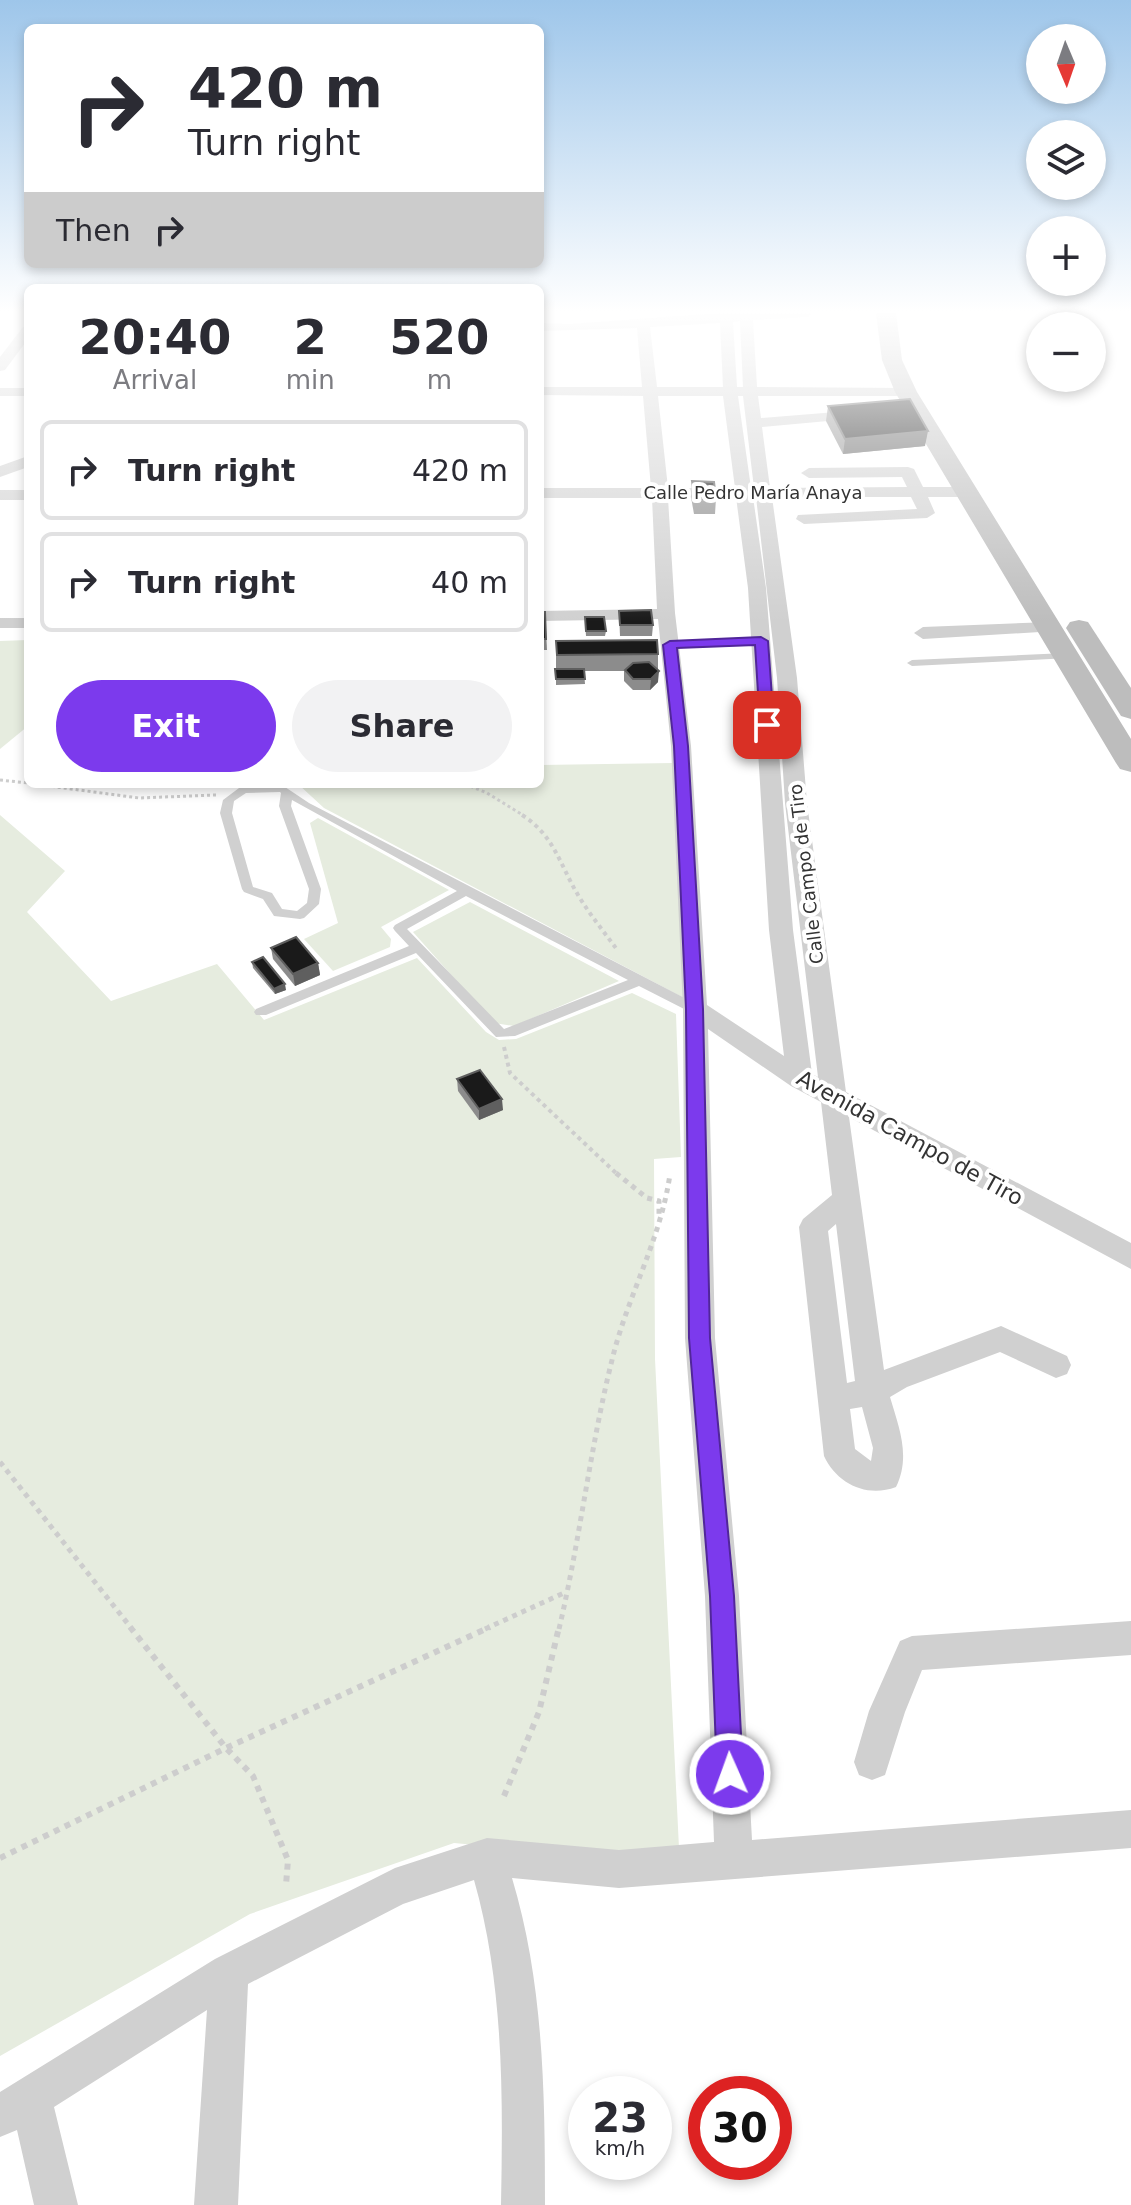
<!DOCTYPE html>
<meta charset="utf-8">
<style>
body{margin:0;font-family:"DejaVu Sans",sans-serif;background:#f2f2f3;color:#2b2b33;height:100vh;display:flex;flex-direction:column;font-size:30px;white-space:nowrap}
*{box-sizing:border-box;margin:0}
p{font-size:26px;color:#7c7c81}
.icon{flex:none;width:44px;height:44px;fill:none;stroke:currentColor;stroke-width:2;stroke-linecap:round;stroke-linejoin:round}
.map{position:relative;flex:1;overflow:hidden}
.sheet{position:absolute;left:24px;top:284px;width:520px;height:504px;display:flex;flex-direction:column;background:#fff;border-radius:12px;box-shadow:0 4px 12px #0003}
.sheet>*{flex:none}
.guide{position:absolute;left:24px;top:24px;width:520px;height:244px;border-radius:12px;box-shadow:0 4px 12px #0003;background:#fff;color:#2b2b33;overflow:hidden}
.needle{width:52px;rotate:178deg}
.fabs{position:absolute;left:1026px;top:24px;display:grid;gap:16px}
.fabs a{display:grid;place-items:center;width:80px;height:80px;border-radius:50%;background:#fff;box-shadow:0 4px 12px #0003;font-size:40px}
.speed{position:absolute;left:568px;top:2076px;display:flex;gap:16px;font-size:40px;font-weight:700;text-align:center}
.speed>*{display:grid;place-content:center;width:104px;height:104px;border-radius:50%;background:#fff;box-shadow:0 4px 12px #0003;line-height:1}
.speed small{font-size:20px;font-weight:400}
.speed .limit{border:12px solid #d22;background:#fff;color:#111}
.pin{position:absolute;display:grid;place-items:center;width:68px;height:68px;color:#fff;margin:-34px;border-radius:16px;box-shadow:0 4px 12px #0006}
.me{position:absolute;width:88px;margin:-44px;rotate:358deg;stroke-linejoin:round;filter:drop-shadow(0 0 6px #0008)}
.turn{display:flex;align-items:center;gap:28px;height:168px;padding:0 32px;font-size:36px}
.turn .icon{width:104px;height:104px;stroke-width:2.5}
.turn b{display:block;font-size:56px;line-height:68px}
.then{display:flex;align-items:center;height:76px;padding:0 32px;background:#0003;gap:16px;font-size:30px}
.eta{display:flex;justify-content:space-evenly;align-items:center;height:136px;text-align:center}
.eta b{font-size:48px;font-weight:800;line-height:56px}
.action{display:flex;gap:16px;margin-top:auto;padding:16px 32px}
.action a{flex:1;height:92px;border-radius:48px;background:#7c3aed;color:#fff;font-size:32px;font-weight:800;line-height:92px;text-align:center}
.action a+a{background:#f2f2f3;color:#2b2b33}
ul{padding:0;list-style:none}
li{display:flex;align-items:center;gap:24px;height:100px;margin:0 16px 12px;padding:0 16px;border:4px solid #e1e1e2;border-radius:12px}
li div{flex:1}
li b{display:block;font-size:30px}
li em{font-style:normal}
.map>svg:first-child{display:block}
</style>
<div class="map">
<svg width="1131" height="2205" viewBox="0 0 1131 2205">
<rect width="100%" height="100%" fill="#fff"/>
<g fill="#e6ecdf">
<path d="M 28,640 L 28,726 L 0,749 L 0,641 Z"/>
<path d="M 673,763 L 686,999 L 324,808 L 298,784 L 540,784 L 540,765 Z"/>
<path d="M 0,815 L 65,871 L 27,912 L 111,1001 L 217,964 L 264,1020 L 417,958 L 486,1032 L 499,1040 L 516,1039 L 632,993 L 676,1014 L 681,1157 L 654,1159 L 655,1359 L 679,1848 L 572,1854 L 454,1843 L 250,1914 L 0,2056 Z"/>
<path d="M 318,818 L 449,890 L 381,927 L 391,939 L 390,947 L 333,971 L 304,939 L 338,923 L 310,823 Z"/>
<path d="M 470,902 L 619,981 L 514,1026 L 494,1023 L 413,932 Z"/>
</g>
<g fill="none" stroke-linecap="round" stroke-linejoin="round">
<g stroke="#cdcdcd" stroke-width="3" stroke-dasharray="3 3" stroke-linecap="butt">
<path d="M 0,780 L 28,783"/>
<path d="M 34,784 L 139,798 L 216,795"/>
<path d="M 465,784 L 487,793 L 526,817"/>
</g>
<g stroke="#cdcdcd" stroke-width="4" stroke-dasharray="4 4" stroke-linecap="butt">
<path d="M 522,815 C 554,835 560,865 578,895 C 590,915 605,933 618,951"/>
<path d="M 504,1047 L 510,1073 L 618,1175"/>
</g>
<g stroke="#cdcdcd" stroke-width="5" stroke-dasharray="5 5" stroke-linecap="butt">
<path d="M 616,1173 L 647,1198 L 659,1201 L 659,1215"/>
<path d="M 0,1462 L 132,1629"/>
<path d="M 485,1629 L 566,1592"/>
<path d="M 559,1629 C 580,1540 590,1448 612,1360 C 627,1297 661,1239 670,1174"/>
</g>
<g stroke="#cdcdcd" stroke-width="6" stroke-dasharray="6 6" stroke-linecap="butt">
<path d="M 130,1627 L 226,1748 L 253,1776 L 288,1860 L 286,1885"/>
<path d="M 504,1796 L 539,1712 L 559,1627"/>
<path d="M 0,1858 L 226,1748 L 490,1627"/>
</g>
<g fill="#d0d0d0" fill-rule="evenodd">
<path d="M 761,638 L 765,639 L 765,643 L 670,648 L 665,645 L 670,642 Z"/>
<path d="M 1066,653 L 1071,656 L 1070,658 L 912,666 L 907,663 L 912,660 Z"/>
<path d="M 282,785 L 309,803 L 700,1006 L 702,1009 L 700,1012 L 690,1012 L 639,986 L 515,1036 L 496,1037 L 416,953 L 266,1015 L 256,1015 L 254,1012 L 256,1009 L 409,946 L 395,931 L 393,928 L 395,925 L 457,891 L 292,800 L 291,806 L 321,889 L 319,904 L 304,918 L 300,919 L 274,916 L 263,899 L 244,892 L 242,889 L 220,813 L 223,800 L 239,788 ZM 280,792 L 281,793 L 279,806 L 309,889 L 307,903 L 297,911 L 282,909 L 272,893 L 253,887 L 232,813 L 234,801 L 246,793 ZM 466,896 L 628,980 L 504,1029 L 407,929 Z"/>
</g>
<g fill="#d0d0d0" fill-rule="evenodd">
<path d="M 719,313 L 814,313 L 807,317 L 753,320 L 757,387 L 906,388 L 913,392 L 906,396 L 758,396 L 761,418 L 861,410 L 868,414 L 861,418 L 762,427 L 770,488 L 907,487 L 902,477 L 809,478 L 801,473 L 809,468 L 908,467 L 914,469 L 923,487 L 966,487 L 974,492 L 966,497 L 928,497 L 935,513 L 927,518 L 804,524 L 796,519 L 798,515 L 917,509 L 911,497 L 772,497 L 797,678 L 807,803 L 846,1092 L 1131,1243 L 1131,1269 L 849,1117 L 884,1370 L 1001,1326 L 1067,1356 L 1071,1365 L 1067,1374 L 1056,1378 L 1000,1352 L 907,1387 L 890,1397 C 899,1428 911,1456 896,1487 C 867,1498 837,1484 824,1456 L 799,1227 L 803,1219 L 832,1195 L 821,1102 L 791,1086 L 708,1029 L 715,1338 L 739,1596 L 752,1840 L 1131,1810 L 1131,1848 L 619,1888 L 512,1878 C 544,1984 545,2096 545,2205 L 501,2205 C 503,2097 504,1985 474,1880 L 403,1904 L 248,1984 L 238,2205 L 194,2205 L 207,2010 L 54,2107 L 78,2205 L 34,2205 L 17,2130 L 0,2137 L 0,2092 L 215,1959 L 395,1868 L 487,1838 L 619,1850 L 714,1842 L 705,1596 L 685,1338 L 683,1009 L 671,746 L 658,619 L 540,621 L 540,611 L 657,609 L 652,498 L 540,498 L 540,488 L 651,488 L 643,396 L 540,395 L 540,387 L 642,387 L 637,328 L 540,331 L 540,323 L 570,324 ZM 740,321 L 743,387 L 737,387 L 733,322 ZM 720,323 L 723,387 L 657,387 L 650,327 ZM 658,396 L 723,396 L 735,488 L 668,488 ZM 738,396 L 743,396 L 754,488 L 751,488 ZM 736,497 L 748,588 L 769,930 L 784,1056 L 707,1005 L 691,746 L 675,613 L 668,498 ZM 753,497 L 756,497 L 777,678 L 785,803 L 818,1077 L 812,1074 L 793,930 L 766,588 ZM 836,1224 L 855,1381 L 847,1383 L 828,1231 ZM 862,1407 L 873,1448 L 871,1461 L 855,1449 L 850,1409 Z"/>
<path d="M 28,326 L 28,339 L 5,370 L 0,371 L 0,357 L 23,327 Z"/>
<rect x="0" y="388" width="28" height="8"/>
<path d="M 28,456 L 28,467 L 0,477 L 0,466 Z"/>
<rect x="0" y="490" width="28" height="10"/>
<rect x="0" y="618" width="28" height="10"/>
<path d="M 1050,622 L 1056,623 L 1059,627 L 1056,631 L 923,639 L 914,633 L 923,627 Z"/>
<path d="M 1131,1621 L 1131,1655 L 922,1670 L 905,1712 L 885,1775 L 872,1780 L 859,1775 L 854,1762 L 869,1711 L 900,1641 L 912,1636 Z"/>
</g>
<g fill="#bdbdbd" fill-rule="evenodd">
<path d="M 876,313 L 896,313 L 902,360 L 917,392 L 1131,739 L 1131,772 L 1120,769 L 1116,763 L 895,392 L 882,360 Z"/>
<path d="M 1079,620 L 1088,622 L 1131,688 L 1131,719 L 1121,716 L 1066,628 L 1070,622 Z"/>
</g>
</g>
<g fill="#8c8c8c">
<path d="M 828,406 L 925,446 L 843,454 L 826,421 Z"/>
<path d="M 692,481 L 716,498 L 715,514 L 694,514 L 691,497 Z"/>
<path d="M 619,611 L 653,625 L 652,636 L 620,636 Z"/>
<path d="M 540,612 L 545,612 L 547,650 L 540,650 Z"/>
<path d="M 585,617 L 606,631 L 605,636 L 586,636 Z"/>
<path d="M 556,641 L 658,654 L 658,682 L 650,690 L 633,690 L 624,681 L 624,671 L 584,671 L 585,684 L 556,685 Z"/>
<path d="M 271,948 L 318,963 L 320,975 L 295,986 L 273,959 Z"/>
<path d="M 252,962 L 286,990 L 275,994 L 253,968 Z"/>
<path d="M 457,1079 L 503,1110 L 479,1120 L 458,1091 Z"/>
</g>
<g fill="#5f5f5f">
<path d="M 928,431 L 925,446 L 843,454 L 845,439 Z"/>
<path d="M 659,671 L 658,682 L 650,690 L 651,679 Z"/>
<path d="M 318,963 L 320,975 L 295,986 L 293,974 Z"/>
<path d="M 285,984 L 286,990 L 275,994 L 274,989 Z"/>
<path d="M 502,1099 L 503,1110 L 479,1120 L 479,1109 Z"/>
</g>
<g fill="#1a1a1a" stroke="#5f5f5f" stroke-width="2">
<path d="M 910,399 L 928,431 L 845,439 L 828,406 Z"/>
<path d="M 692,481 L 714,482 L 716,498 L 695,499 Z"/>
<path d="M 651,610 L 653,625 L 620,625 L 619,611 Z"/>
<path d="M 540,612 L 545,612 L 546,639 L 540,639 Z"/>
<path d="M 585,617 L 604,617 L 606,631 L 586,631 Z"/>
<path d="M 657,640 L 658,654 L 557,655 L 556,641 Z"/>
<path d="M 649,662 L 659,671 L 651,679 L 633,679 L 625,670 L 633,663 Z"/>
<path d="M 555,669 L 584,669 L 585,679 L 556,679 Z"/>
<path d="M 296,937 L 318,963 L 293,974 L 271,948 Z"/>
<path d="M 263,957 L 285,984 L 274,989 L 252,962 Z"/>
<path d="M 480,1070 L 502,1099 L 479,1109 L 457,1079 Z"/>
</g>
<linearGradient id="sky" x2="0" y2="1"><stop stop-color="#9ec6ea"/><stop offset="0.5" stop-color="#fff"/><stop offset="1" stop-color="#fff" stop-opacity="0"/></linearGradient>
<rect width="1131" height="622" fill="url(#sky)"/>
<path fill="#7c3aed" stroke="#51269a" stroke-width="2" d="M 761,637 L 768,641 L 774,725 L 767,729 L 760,725 L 755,645 L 677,648 L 688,746 L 703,1009 L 710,1338 L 734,1596 L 743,1774 L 739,1783 L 730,1786 L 721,1783 L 717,1774 L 710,1596 L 689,1338 L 686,1009 L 674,746 L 663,645 L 670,641 Z"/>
<g text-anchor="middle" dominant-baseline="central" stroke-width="8" stroke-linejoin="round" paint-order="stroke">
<g font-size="18" fill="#333" stroke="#fff">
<text x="753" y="492">Calle Pedro María Anaya</text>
<text transform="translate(806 874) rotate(-97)">Calle Campo de Tiro</text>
</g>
<g font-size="22" fill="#333" stroke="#fff">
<text transform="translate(910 1138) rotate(29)">Avenida Campo de Tiro</text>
</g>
</g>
</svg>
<div class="fabs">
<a><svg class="needle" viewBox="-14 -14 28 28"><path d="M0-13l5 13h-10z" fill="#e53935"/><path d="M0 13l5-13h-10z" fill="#7c7c81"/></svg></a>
<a><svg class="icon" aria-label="layers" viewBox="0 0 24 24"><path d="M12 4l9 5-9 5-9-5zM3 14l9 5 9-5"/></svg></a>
<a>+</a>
<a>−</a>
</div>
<div class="speed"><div>23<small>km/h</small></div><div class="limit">30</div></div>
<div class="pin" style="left:767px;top:725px;background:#d93025"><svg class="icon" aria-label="arrive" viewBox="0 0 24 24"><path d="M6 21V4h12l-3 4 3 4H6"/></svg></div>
<svg class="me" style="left:730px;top:1774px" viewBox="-20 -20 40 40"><circle r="17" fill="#7c3aed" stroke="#fff" stroke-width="3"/><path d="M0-11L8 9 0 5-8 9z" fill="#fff"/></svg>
<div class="guide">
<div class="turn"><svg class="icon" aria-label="right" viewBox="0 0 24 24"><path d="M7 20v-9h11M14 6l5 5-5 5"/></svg><div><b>420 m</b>Turn right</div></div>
<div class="then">Then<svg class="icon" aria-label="right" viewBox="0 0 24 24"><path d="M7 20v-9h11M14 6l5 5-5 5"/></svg></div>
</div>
<section class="sheet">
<div class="eta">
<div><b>20:40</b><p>Arrival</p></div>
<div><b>2</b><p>min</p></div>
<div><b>520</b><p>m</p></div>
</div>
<ul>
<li><svg class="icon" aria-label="right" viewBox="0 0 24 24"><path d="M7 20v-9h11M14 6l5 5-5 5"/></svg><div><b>Turn right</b></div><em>420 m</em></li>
<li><svg class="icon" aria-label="right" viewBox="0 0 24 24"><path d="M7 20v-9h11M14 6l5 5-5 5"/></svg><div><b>Turn right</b></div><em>40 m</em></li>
</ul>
<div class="action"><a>Exit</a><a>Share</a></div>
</section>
</div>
